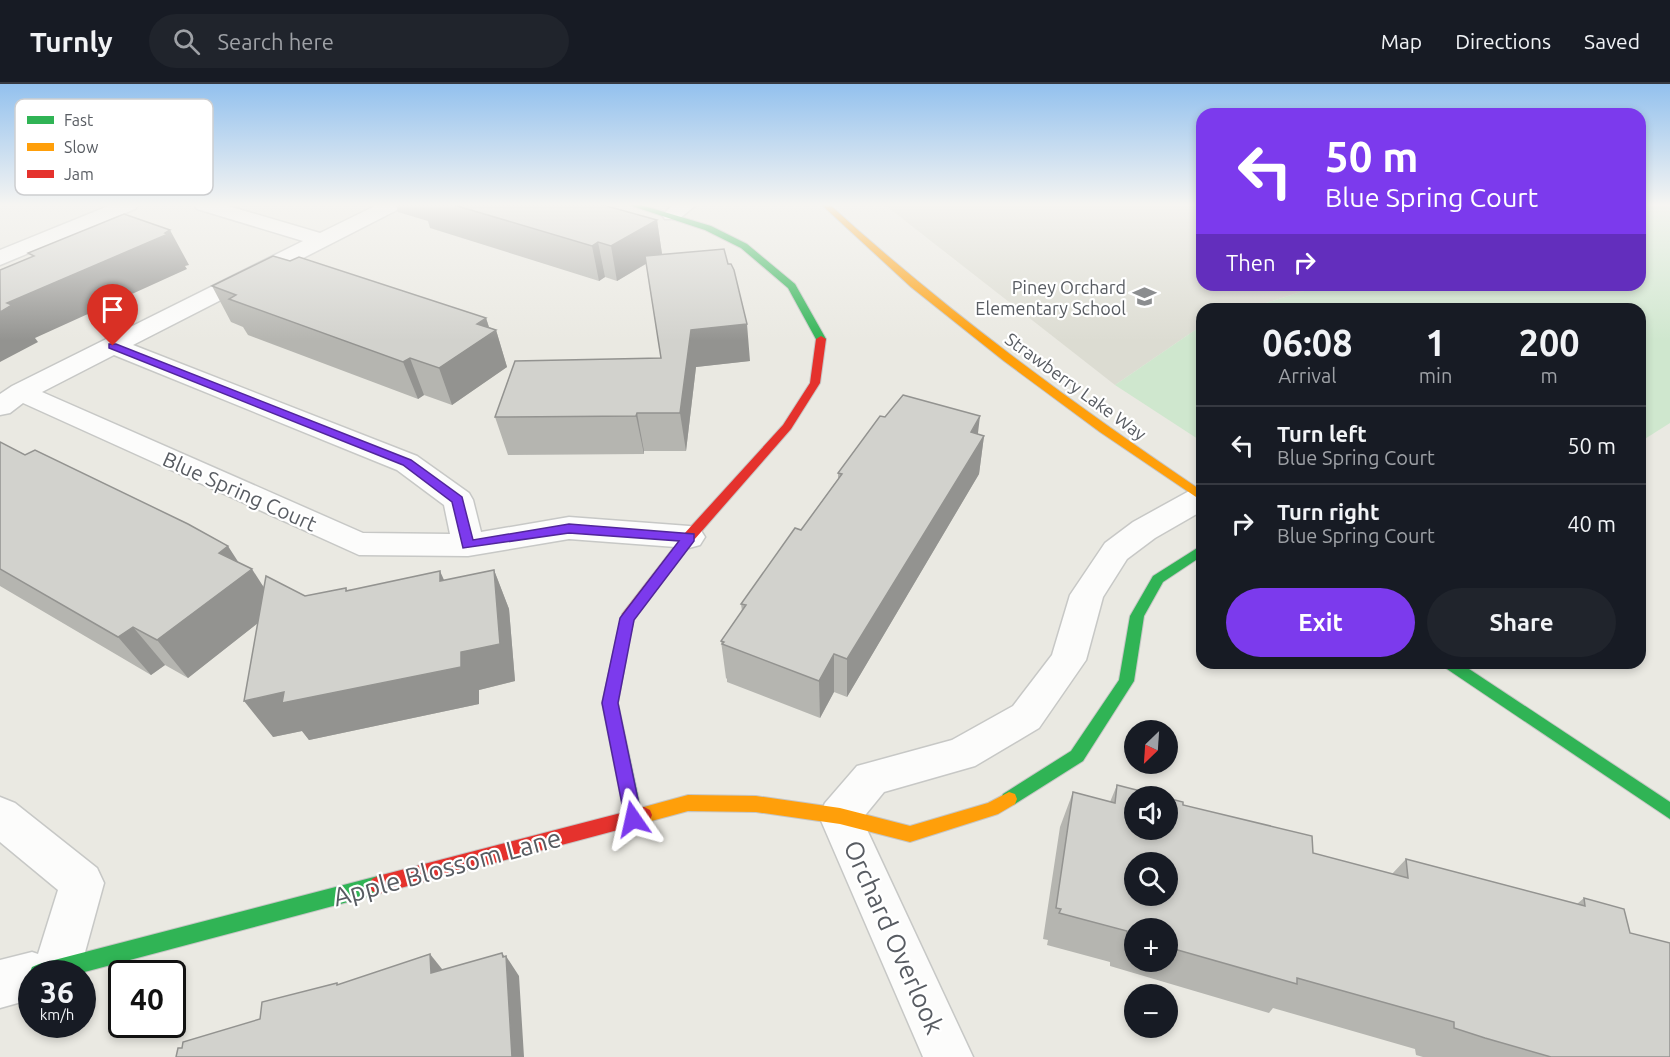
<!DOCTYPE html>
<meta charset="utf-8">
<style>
body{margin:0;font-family:Ubuntu,sans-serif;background:#20242c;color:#f1f3f6;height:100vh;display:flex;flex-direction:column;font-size:22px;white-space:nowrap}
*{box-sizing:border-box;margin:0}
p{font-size:20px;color:#9ea1a6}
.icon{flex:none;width:33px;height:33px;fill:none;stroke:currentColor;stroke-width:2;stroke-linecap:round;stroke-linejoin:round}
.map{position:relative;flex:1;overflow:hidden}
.drawer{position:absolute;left:1196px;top:219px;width:450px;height:366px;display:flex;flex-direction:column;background:#171b24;border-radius:18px;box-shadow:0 3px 9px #0003}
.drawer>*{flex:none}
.guide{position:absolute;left:1196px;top:24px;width:450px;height:183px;border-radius:18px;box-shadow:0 3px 9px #0003;background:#7c3aed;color:#fff;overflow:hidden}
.needle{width:39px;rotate:205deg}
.controls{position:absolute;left:1124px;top:636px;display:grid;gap:12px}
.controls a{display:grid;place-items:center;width:54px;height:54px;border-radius:50%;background:#171b24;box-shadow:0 3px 9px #0003;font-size:30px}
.speed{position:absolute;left:18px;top:876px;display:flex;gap:12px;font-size:30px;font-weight:700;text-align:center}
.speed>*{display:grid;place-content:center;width:78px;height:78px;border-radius:50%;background:#171b24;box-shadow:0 3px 9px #0003;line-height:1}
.speed small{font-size:15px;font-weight:400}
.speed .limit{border:3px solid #111;border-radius:9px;background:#fff;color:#111}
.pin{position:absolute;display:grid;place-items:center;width:51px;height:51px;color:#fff;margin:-62px -26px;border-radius:50% 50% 50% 0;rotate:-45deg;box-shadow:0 0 6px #0007}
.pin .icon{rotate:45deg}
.me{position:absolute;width:66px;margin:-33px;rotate:349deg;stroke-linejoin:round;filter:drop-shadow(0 0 4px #0008)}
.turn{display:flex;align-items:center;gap:21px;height:126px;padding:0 30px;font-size:27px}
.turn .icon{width:78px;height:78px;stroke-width:2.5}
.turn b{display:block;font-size:42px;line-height:51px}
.then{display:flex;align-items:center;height:57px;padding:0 30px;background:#0003;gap:12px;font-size:22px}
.eta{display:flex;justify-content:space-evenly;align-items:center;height:102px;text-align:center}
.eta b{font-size:36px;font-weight:700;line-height:42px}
.button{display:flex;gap:12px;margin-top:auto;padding:12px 30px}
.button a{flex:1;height:69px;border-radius:36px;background:#7c3aed;color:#fff;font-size:24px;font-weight:700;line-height:69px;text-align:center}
.button a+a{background:#20242c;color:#f1f3f6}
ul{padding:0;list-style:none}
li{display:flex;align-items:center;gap:18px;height:78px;padding:0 30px;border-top:2px solid #363941}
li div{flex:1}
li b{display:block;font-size:22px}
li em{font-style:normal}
header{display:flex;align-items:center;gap:36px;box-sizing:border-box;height:84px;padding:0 30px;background:#171b24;border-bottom:2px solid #363941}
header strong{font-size:28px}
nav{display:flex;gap:33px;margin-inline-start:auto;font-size:21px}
.search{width:420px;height:54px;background:#20242c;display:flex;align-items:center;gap:15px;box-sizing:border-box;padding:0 21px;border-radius:33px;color:#9ea1a6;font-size:22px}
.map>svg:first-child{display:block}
</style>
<header>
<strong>Turnly</strong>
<div class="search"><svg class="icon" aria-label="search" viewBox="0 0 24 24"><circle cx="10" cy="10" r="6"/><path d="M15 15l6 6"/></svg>Search here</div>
<nav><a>Map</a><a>Directions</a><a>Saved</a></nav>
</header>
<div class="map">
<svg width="1670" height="973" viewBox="0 0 1670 973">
<rect width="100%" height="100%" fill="#eae9e2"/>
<path fill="#dcdcd2" d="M 885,121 L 1201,121 L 1202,201 L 1323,201 L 1247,225 L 1202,225 L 1201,242 L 1115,301 Z"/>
<g fill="#cfe7ce">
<path d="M 1640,121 L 1670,121 L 1670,339 L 1640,358 L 1640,225 L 1247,225 L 1323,201 L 1640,201 Z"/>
<path d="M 1201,242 L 1201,357 L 1115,301 Z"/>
</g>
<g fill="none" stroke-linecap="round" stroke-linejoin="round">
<defs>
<g id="street">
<path d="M 111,121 L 138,121 L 135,125 L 0,181 L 0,166 Z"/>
<path d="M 194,121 L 225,121 L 320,149 L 377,121 L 402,121 L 399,125 L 133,261 L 417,372 L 469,409 L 473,416 L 481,448 L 569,433 L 689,442 L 700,445 L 705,453 L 700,461 L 689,464 L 569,455 L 468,472 L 359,471 L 23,319 L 10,329 L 0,331 L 0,310 L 12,302 L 303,157 L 197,125 ZM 114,271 L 397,386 L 444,421 L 450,450 L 363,449 L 42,308 Z"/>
<path d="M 673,121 L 696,121 L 679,135 L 665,135 L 662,131 Z"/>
<path d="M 1202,403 L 1202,427 L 1155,454 L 1127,475 L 1103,513 L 1086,576 L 1039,644 L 975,682 L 884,708 L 862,735 L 973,973 L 923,973 L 819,732 L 825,719 L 857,682 L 952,656 L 1013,622 L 1052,571 L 1070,511 L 1105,459 L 1133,438 L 1191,406 Z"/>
<path d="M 0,713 L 15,719 L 97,784 L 104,799 L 79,890 L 32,890 L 32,915 L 0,924 L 0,876 L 32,868 L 38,870 L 58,806 L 0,758 Z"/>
</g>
<g id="fast">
<path d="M 629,121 L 641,121 L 711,142 L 747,160 L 795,200 L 826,255 L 825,257 L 817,257 L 788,204 L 741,164 L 705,146 Z"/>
<path d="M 1202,461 L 1202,472 L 1163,498 L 1144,532 L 1134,597 L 1083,677 L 1015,720 L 1009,722 L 1003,720 L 1001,715 L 1003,710 L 1071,667 L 1119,596 L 1130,532 L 1153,492 Z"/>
<path d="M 619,569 L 624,571 L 626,575 L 618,619 L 643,735 L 640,740 L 634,743 L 628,740 L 625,735 L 602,619 L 612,575 L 614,571 Z"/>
<path d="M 1442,579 L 1460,579 L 1670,718 L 1670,735 L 1444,583 Z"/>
<path d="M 378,792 L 384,795 L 387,801 L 384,807 L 378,810 L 77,890 L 32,890 L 32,895 L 29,890 L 32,883 L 39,880 Z"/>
</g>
<g id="slow">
<path d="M 822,121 L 830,121 C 946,227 1072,319 1202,407 L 1202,417 L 1100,348 L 1004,277 L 911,203 Z"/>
<path d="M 1009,708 L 1015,710 L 1017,715 L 1015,720 L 998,730 L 910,758 L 840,740 L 756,728 L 688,727 L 644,739 L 638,736 L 636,731 L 638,726 L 644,723 L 688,711 L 756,712 L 840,724 L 910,742 L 988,719 Z"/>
</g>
<g id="jam">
<path d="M 821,252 L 826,255 L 820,299 L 791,345 L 694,456 L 634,535 L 624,579 L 619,581 L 614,579 L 612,575 L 622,530 L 684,450 L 783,341 L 810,299 L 816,255 Z"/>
<path d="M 644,723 L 650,726 L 652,731 L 650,736 L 644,739 L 378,810 L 372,807 L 369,801 L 372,795 L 378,792 Z"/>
</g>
</defs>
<use href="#street" stroke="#c7c8c6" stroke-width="3"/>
<use href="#fast" stroke="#c6c6c5" stroke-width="2"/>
<use href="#slow" stroke="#c6c6c5" stroke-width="2"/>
<use href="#jam" stroke="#c6c6c5" stroke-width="2"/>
<use href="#street" fill="#fcfcfb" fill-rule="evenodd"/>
<use href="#fast" fill="#30b455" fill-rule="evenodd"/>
<use href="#slow" fill="#ff9f0a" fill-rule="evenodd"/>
<use href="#jam" fill="#e5322d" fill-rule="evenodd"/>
</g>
<g fill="#b5b5b0" fill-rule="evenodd">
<path d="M 396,121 L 603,121 L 657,136 L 662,170 L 661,171 L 750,277 L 696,283 L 686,367 L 644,367 L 644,370 L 508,371 L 495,333 L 661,274 L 646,180 L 617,197 L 605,193 L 599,197 L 430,144 L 428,137 L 398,128 Z"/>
<path d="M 290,177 L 486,234 L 489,243 L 496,246 L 507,283 L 452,321 L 424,311 L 418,315 L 248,251 L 243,243 L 231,238 L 212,202 Z"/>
<path d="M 978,350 L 984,352 L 979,390 L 847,613 L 834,608 L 820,634 L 727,598 L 727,595 L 726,594 L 721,557 L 742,527 L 741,520 L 801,446 L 838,395 L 838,389 Z"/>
<path d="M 0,358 L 239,479 L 264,503 L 305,512 L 346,504 L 347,506 L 445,496 L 494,486 L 509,525 L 515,597 L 479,606 L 479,620 L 309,656 L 302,647 L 273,653 L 258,539 L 188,594 L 165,581 L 151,591 L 0,502 Z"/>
<path d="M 1117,701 L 1183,721 L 1313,769 L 1392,790 L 1406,775 L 1577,820 L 1584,814 L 1630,849 L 1670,973 L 1423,973 L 1416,971 L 1415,965 L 1273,924 L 1269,929 L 1110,882 L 1110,878 L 1047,861 L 1048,856 L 1043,855 L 1060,743 L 1073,708 L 1110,718 ZM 1134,844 L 1167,844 L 1167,878 L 1134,878 Z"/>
</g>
<g fill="#939390">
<path d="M 657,136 L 662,170 L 617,197 L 611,162 Z"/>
<path d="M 170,146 L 189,181 L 185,182 L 187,185 L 35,254 L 38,258 L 0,278 L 0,228 L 7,219 Z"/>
<path d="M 598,158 L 605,193 L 599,197 L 592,162 Z"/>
<path d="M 486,234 L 491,250 L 496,246 L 507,283 L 452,321 L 439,284 L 477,240 Z"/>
<path d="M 747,240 L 750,277 L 696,283 L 686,367 L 680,329 L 691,246 Z"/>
<path d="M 410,274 L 424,311 L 418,315 L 403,278 Z"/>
<path d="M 637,329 L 644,367 L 644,370 L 636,332 Z"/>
<path d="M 980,332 L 976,366 L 984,352 L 979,390 L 847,613 L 847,575 Z"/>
<path d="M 228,462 L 246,490 L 252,485 L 277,524 L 188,594 L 157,556 L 219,469 Z"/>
<path d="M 494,486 L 509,525 L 515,597 L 479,606 L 479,620 L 309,656 L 302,647 L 273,653 L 244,617 L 461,568 Z"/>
<path d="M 440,487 L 457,525 L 440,497 Z"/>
<path d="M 133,543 L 165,581 L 151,591 L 118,553 Z"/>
<path d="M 834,570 L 834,608 L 820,634 L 819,597 Z"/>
<path d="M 502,869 L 506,875 L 506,872 L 519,892 L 524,973 L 512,973 Z"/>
<path d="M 430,870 L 446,890 L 431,889 Z"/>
</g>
<g fill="#d2d2cd" stroke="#939390" stroke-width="1.5" fill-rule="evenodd">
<path d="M 454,121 L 603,121 L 657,136 L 611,162 L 598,158 L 592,162 Z"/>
<path d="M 124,130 L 170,146 L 165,149 L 168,150 L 7,219 L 12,221 L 0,228 L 0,186 L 34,172 L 28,169 Z"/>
<path d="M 724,165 L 728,180 L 731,180 L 734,186 L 747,240 L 691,246 L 680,329 L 637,329 L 636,332 L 495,333 L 515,277 L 661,274 L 645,172 Z"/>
<path d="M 273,172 L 290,177 L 299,173 L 486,234 L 477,240 L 496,246 L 439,284 L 410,274 L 403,278 L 229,215 L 236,211 L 212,202 Z"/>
<path d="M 903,311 L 980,332 L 971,348 L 984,352 L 847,575 L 834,570 L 819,597 L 722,560 L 724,558 L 721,557 L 746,521 L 741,520 L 795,444 L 801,446 L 842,390 L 838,389 L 880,332 L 885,333 Z"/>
<path d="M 0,358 L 25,371 L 35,366 L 188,440 L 228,462 L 219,469 L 252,485 L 157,556 L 133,543 L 118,553 L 0,485 Z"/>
<path d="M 494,486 L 500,560 L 461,568 L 461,583 L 282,619 L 284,608 L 244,617 L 266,492 L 305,512 L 346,504 L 346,507 L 440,487 L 440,497 Z"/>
<path d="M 1117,701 L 1160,712 L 1134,712 L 1134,746 L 1167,746 L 1167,714 L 1183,718 L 1183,721 L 1312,752 L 1313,769 L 1408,794 L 1406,775 L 1585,822 L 1584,814 L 1624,825 L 1630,849 L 1670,859 L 1670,973 L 1551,973 L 1485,954 L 1454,944 L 1454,938 L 1297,894 L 1297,900 L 1167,863 L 1167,844 L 1134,844 L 1134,854 L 1127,852 L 1127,847 L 1059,829 L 1061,825 L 1056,824 L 1073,708 L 1115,719 ZM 1134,778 L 1167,778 L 1167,812 L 1134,812 Z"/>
<path d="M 502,869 L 503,873 L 506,872 L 512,973 L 176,973 L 178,964 L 182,964 L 183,958 L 260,935 L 262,918 L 337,899 L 337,901 L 430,870 L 431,889 Z"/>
</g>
<linearGradient id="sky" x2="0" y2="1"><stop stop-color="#93c1ee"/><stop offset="0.47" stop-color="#f6f5f2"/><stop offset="1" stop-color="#f6f5f2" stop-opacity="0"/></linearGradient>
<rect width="1670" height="257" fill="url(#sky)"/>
<path fill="#7c3aed" stroke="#51269a" stroke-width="1.5" d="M 109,260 L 116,260 L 411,376 L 462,413 L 473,456 L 569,440 L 694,450 L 694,457 L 634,536 L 618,619 L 642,735 L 640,740 L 633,743 L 627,740 L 625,735 L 602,619 L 620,534 L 679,457 L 569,449 L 463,464 L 452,418 L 403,381 L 109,264 Z"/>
<defs>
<symbol id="school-bare" viewBox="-9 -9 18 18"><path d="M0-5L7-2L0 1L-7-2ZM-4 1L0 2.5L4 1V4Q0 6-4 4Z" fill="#8b8d8f" stroke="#fff" stroke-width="2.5" paint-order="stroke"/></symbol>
</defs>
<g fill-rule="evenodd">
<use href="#school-bare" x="1128" y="196" width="33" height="33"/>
</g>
<g text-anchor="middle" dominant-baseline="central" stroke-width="4.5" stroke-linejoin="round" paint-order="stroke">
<g font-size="18" fill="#585c62" stroke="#fff" text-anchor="end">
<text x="1126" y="203">Piney Orchard<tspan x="1126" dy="21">Elementary School</tspan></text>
</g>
<g font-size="18" fill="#585c62" stroke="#fff">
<text transform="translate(1076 302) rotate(36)">Strawberry Lake Way</text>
</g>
<g font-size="21" fill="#585c62" stroke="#fff">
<text transform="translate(240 407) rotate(24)">Blue Spring Court</text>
</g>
<g font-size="26" fill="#585c62" stroke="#fff">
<text transform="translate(447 783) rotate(-15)">Apple Blossom Lane</text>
<text transform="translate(894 853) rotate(66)">Orchard Overlook</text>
</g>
</g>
<rect x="15" y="15" width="198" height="96" rx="9" fill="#fff" stroke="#cdced0" stroke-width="1.5"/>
<rect x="27" y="32" width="27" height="8" fill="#30b455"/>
<rect x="27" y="59" width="27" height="8" fill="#ff9f0a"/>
<rect x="27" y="86" width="27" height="8" fill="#e5322d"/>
<g font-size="16" fill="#585c62">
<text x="64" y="42">Fast</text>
<text x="64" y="69">Slow</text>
<text x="64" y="96">Jam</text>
</g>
</svg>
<div class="controls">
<a><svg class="needle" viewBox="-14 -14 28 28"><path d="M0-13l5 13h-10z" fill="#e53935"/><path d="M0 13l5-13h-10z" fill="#9ea1a6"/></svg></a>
<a><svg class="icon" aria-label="sound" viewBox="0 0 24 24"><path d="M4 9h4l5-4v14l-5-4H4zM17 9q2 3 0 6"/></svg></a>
<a><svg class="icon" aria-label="search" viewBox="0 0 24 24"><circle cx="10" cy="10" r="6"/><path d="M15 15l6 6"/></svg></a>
<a>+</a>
<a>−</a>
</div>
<div class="speed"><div>36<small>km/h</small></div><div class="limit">40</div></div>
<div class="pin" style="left:113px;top:262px;background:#d93025"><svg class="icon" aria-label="arrive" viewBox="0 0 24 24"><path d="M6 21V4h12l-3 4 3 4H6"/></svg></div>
<svg class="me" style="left:633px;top:735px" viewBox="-20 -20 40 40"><path d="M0-17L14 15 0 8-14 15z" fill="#7c3aed" stroke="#fff" stroke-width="4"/></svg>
<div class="guide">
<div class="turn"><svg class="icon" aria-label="left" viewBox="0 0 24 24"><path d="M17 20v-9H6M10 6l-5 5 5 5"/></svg><div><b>50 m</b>Blue Spring Court</div></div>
<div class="then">Then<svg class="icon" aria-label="right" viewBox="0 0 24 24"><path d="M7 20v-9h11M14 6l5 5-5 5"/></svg></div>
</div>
<section class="drawer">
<div class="eta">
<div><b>06:08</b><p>Arrival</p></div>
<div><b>1</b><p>min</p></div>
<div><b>200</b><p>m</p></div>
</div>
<ul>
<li><svg class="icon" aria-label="left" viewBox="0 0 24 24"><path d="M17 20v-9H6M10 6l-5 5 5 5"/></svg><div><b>Turn left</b><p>Blue Spring Court</p></div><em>50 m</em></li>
<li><svg class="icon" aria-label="right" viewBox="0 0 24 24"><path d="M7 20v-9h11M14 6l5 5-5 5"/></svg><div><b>Turn right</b><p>Blue Spring Court</p></div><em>40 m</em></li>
</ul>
<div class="button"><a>Exit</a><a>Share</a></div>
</section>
</div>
